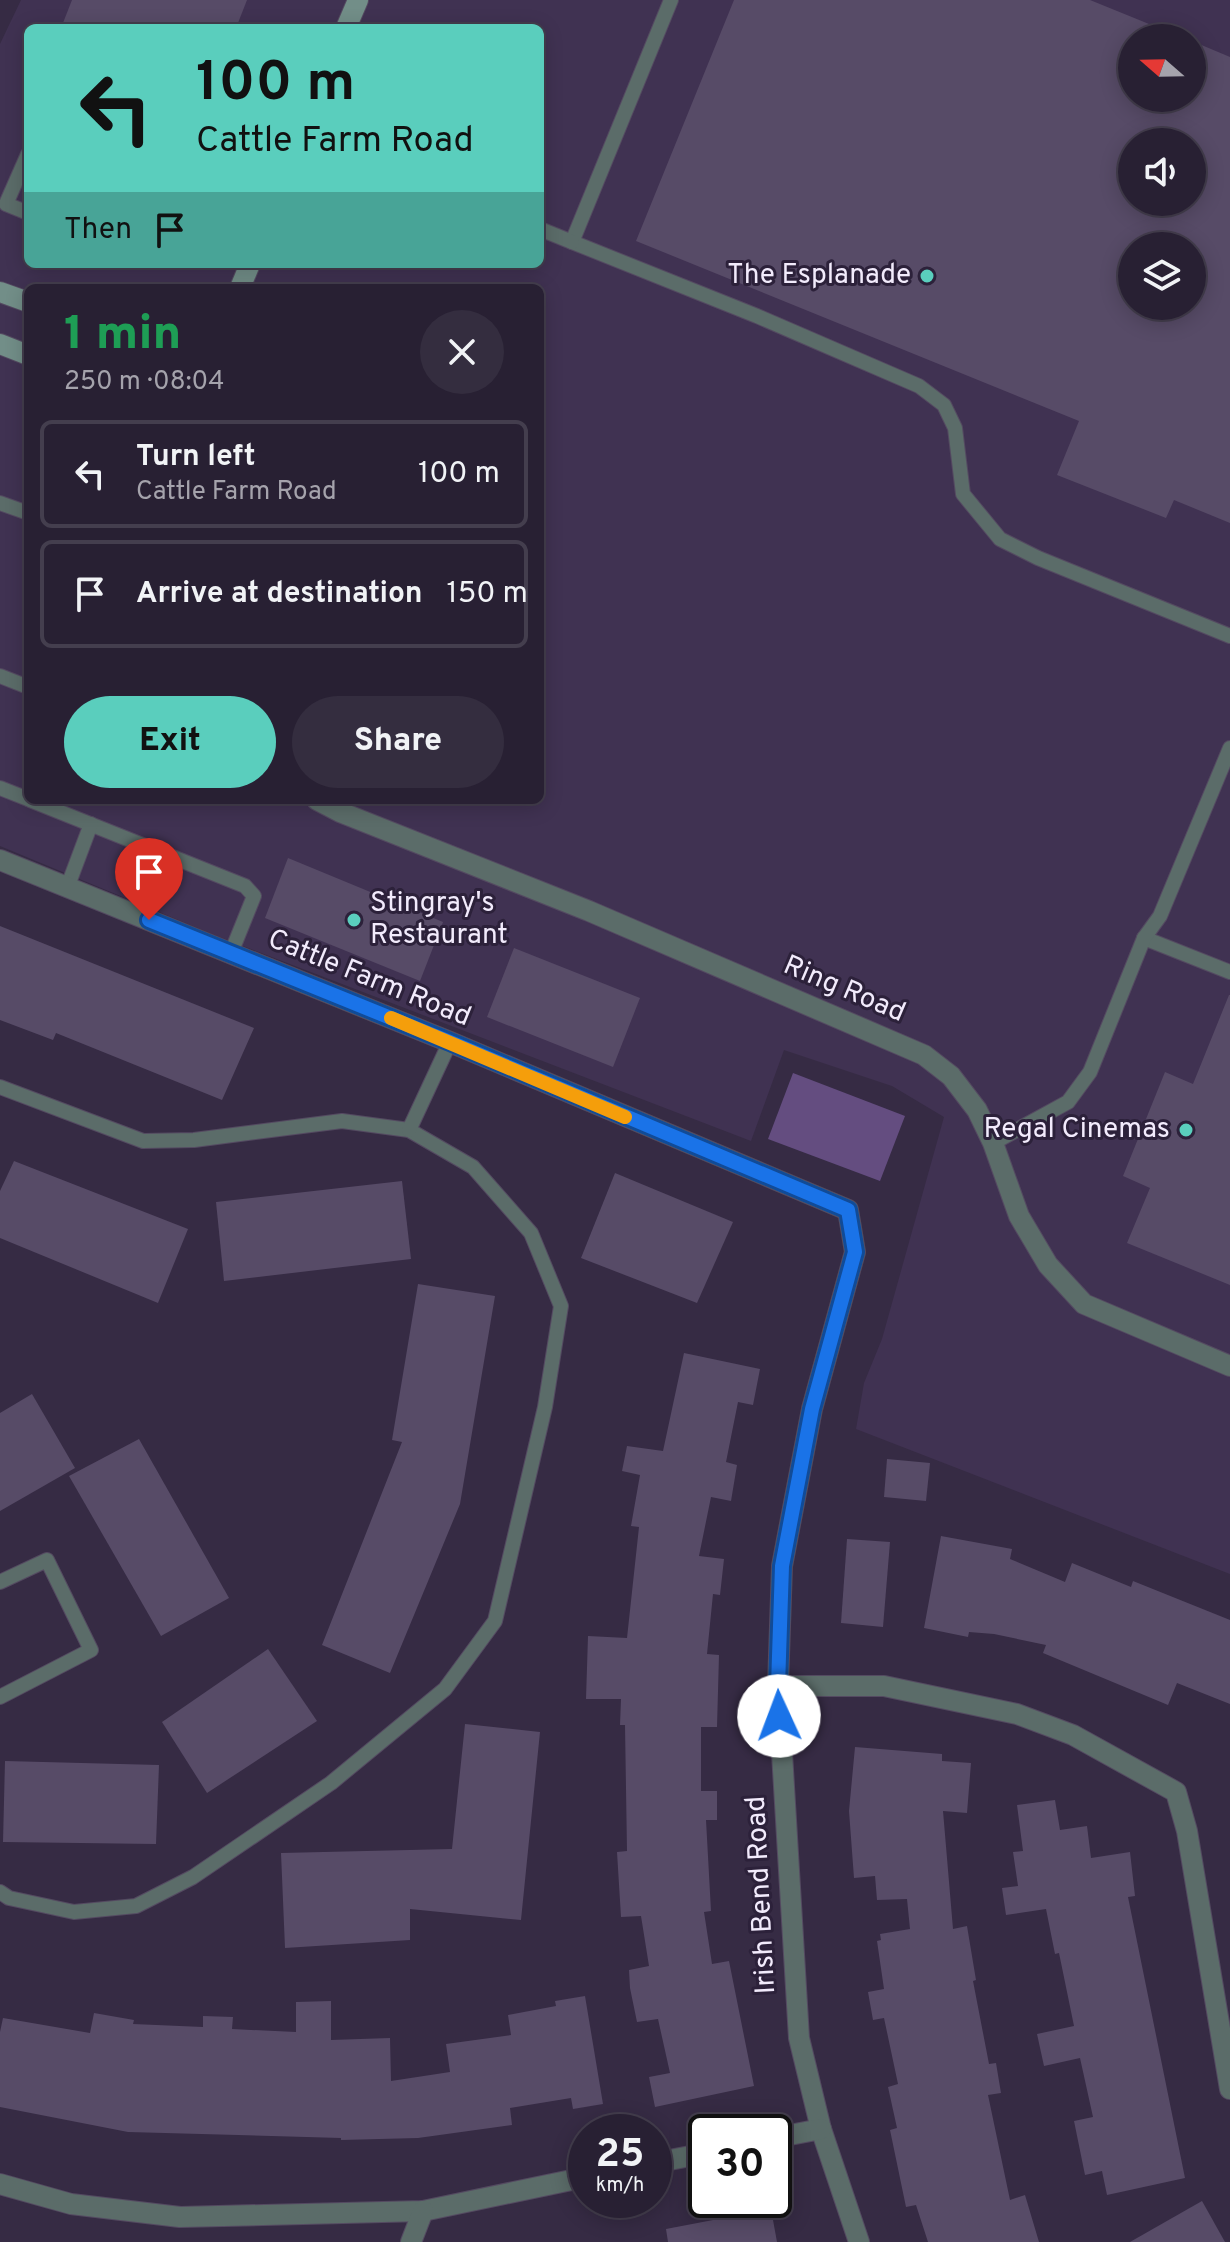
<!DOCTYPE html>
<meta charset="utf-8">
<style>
body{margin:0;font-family:Overpass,sans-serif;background:#342d3f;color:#f1f3f6;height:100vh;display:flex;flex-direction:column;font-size:30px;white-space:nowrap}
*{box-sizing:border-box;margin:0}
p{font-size:26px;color:#a5a3ac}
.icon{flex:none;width:44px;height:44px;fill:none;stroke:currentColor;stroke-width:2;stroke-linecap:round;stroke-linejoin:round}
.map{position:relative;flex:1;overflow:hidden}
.details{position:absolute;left:24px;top:284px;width:520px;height:520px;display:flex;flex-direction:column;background:#282033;border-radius:12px;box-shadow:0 4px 20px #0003,0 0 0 2px #443e4e}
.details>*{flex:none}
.guide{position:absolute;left:24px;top:24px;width:520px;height:244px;border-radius:12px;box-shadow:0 4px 20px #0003,0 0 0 2px #443e4e;background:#5acebd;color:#111;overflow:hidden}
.needle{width:52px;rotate:290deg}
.tools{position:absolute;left:1118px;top:24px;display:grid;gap:16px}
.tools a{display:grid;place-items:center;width:88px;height:88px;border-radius:50%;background:#282033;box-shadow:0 4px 20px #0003,0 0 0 2px #443e4e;font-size:40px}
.speed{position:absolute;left:568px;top:2114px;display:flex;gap:16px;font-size:40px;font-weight:700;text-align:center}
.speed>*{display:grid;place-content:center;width:104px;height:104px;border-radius:50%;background:#282033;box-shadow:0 4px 20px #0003,0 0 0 2px #443e4e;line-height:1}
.speed small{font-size:20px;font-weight:400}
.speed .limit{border:4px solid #111;border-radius:12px;background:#fff;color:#111}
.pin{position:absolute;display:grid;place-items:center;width:68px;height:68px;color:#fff;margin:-82px -34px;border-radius:50% 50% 50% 0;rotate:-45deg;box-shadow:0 0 8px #0007}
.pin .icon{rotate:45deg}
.me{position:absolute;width:88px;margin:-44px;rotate:358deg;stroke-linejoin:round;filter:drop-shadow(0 0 6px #0008)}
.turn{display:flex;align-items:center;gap:28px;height:168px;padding:0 40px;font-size:36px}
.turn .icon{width:104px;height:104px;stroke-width:2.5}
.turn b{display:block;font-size:56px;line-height:68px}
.then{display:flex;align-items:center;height:76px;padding:0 40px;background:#0003;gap:16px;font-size:30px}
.round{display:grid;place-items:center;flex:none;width:84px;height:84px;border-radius:42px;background:#342d3f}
.headline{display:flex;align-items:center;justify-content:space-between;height:136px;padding:0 40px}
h1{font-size:48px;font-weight:800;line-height:60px;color:#1e9e55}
.primary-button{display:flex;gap:16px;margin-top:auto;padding:16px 40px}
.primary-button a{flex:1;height:92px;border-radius:48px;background:#5acebd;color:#111;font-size:32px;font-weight:800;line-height:92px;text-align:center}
.primary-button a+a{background:#342d3f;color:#f1f3f6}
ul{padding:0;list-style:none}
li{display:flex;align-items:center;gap:24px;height:108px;margin:0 16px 12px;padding:0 24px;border:4px solid #443e4e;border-radius:12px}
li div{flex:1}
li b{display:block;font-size:30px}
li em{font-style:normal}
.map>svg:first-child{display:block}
</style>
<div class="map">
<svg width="1230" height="2242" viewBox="0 0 1230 2242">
<rect width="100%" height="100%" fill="#362b44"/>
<path fill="#403252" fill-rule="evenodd" d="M 21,0 L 1230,0 L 1230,1574 L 856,1429 L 864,1383 L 882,1339 L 944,1117 L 892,1086 L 784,1050 L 751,1141 L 212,934 L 0,846 L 0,44 ZM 28,28 L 540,28 L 540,264 L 28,264 ZM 1132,38 L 1192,38 L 1192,98 L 1132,98 ZM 1132,142 L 1192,142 L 1192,202 L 1132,202 ZM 1132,246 L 1192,246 L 1192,306 L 1132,306 ZM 28,288 L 540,288 L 540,800 L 28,800 Z"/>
<path fill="#644d80" d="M 793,1073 L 905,1116 L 880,1181 L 768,1139 Z"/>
<g fill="#574b67" fill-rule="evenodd">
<path d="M 72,0 L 247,0 L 236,28 L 61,28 Z"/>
<path d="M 734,0 L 1090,0 L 1181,37 L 1132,38 L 1132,98 L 1192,98 L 1192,41 L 1230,57 L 1230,523 L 1174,500 L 1166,518 L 1057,475 L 1079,421 L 636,241 ZM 1132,142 L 1192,142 L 1192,202 L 1132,202 ZM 1132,246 L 1192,246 L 1192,306 L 1132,306 Z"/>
<path d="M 288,858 L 443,922 L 420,981 L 265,918 Z"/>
<path d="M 0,926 L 254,1028 L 222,1100 L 56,1033 L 53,1040 L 0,1020 Z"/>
<path d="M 514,948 L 640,998 L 613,1067 L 487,1017 Z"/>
<path d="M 1229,995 L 1230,995 L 1230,1285 L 1127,1243 L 1150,1188 L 1123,1176 L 1165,1072 L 1193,1084 Z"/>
<path d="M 14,1161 L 188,1229 L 158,1303 L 0,1238 L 0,1191 Z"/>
<path d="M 615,1173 L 733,1222 L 697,1303 L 581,1258 Z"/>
<path d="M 402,1181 L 411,1259 L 224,1281 L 216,1202 Z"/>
<path d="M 418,1284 L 495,1296 L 460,1504 L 390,1673 L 322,1645 L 402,1442 L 392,1440 Z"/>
<path d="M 684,1353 L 760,1369 L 753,1405 L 738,1402 L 726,1462 L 737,1465 L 731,1501 L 711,1497 L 699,1556 L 724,1559 L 720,1595 L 713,1594 L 707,1654 L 719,1655 L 717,1727 L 701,1727 L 701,1791 L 717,1791 L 717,1820 L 706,1820 L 711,1911 L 704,1912 L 712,1964 L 729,1961 L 754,2086 L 655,2107 L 649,2077 L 670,2073 L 658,2019 L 637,2022 L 630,1988 L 629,1970 L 649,1966 L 641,1916 L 621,1917 L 617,1852 L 627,1851 L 625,1725 L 620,1725 L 621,1699 L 586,1699 L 588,1636 L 627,1638 L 639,1527 L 631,1526 L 640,1475 L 622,1471 L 627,1446 L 663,1451 Z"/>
<path d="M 32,1394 L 75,1468 L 0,1511 L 0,1413 Z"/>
<path d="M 139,1439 L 229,1598 L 161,1636 L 69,1476 Z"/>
<path d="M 887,1459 L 930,1463 L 926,1501 L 884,1497 Z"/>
<path d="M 941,1536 L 1012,1549 L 1010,1559 L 1065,1582 L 1072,1563 L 1131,1587 L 1133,1581 L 1230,1620 L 1230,1704 L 1177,1683 L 1168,1705 L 1043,1653 L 1046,1645 L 994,1634 L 969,1632 L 968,1637 L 924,1628 Z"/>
<path d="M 847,1539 L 890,1542 L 883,1627 L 841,1623 Z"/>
<path d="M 268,1649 L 317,1721 L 207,1793 L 162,1722 Z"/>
<path d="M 465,1724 L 540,1732 L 521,1920 L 410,1909 L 410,1940 L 285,1948 L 281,1853 L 452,1849 Z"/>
<path d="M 855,1747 L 942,1754 L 942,1761 L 971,1763 L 967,1813 L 943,1811 L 953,1929 L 967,1926 L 976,1980 L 973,1981 L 989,2064 L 996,2063 L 1001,2093 L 988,2095 L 1010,2200 L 1025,2195 L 1039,2242 L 928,2242 L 916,2205 L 906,2207 L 890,2130 L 897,2128 L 888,2087 L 898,2084 L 884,2018 L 873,2020 L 868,1992 L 884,1989 L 877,1941 L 881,1940 L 880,1934 L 910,1929 L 907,1899 L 877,1900 L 875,1876 L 854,1878 L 849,1811 Z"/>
<path d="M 5,1761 L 159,1765 L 156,1844 L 3,1842 Z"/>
<path d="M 1055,1800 L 1060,1830 L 1087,1826 L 1091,1858 L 1130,1852 L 1135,1896 L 1128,1897 L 1185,2178 L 1107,2195 L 1102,2171 L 1085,2175 L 1074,2121 L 1093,2117 L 1080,2058 L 1044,2066 L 1037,2034 L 1074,2026 L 1059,1953 L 1055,1954 L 1046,1909 L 1006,1915 L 1002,1888 L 1018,1886 L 1013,1852 L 1023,1851 L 1017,1805 Z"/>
<path d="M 585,1996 L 603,2104 L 573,2109 L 571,2098 L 510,2108 L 512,2125 L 418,2138 L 341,2140 L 341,2138 L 128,2132 L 0,2107 L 0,2032 L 3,2018 L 90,2033 L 94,2013 L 134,2020 L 133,2024 L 203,2027 L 203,2016 L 233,2017 L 232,2029 L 296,2032 L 296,2002 L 331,2001 L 331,2040 L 390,2038 L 391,2081 L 450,2072 L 446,2044 L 511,2035 L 508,2015 L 556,2006 L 555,2001 Z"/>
<path d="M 1202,2201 L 1225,2242 L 1130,2242 Z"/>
<path d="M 771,2209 L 777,2242 L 668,2242 L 666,2229 Z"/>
</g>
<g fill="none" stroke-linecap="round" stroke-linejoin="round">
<defs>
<g id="lane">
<path d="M 671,0 L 572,242 L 757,316 L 919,386 L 944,405 L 955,428 L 963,494 L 1000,539 L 1038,558 L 1230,636"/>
<path d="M 28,154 L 6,204 L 28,213"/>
<path d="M 540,229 L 572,242"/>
<path d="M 0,503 L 28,513"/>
<path d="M 0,676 L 28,687"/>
<path d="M 0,788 L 28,799"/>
<path d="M 30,800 L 245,886 L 254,896 L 231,953"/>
<path d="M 67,888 L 91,824"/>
<path d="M 1144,938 L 1230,972"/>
<path d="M 0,1087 L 143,1141 L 194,1140 L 342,1121 L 409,1130 L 473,1167 L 531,1233 L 561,1306 L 545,1407 L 495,1621 L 445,1689 L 331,1783 L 193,1877 L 136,1906 L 74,1912 L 9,1898 L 0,1892"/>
<path d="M 409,1130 L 450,1042"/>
<path d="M 993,1143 L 1068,1102 L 1090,1072 L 1144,938 L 1160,916 L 1230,748"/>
<path d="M 0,1582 L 47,1560 L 91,1650 L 0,1697"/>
</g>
<g id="street">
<path d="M 317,800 L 340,812 L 589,911 L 924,1055 L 951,1076 L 977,1110 L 993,1143 L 1019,1216 L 1048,1265 L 1084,1304 L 1230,1366"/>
<path d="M 0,860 L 450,1042 L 848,1210 L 855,1252 L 812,1409 L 782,1566 L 778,1686 L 799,2038 L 821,2129 L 859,2242"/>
<path d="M 778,1686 L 884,1686 L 1017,1714 L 1073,1735 L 1176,1792 L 1187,1831 L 1230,2089"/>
<path d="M 774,2138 L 821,2129"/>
<path d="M 654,2163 L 706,2153"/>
<path d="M 0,2184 L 71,2204 L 180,2217 L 423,2211 L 586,2177"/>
<path d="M 411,2242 L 423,2211"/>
</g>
<g id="secondary">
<path d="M 346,28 L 358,0"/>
<path d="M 240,288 L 250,264"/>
<path d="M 0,292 L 28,302"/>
<path d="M 0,344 L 28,355"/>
</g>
</defs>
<use href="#lane" stroke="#544a61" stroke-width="16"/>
<use href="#street" stroke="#544a61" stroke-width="22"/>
<use href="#secondary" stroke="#544a61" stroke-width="22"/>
<use href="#lane" stroke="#5b6c69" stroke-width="14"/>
<use href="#street" stroke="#5b6c69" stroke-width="20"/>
<use href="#secondary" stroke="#728e88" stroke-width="20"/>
</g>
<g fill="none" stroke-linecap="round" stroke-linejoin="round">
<defs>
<path id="route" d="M 149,920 L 450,1042 L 848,1210 L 855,1252 L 812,1409 L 782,1566 L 778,1686 L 779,1716"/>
</defs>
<use href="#route" stroke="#114b97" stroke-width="20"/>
<use href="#route" stroke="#1a73e8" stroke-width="14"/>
<path stroke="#f59e0b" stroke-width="14" d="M 391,1018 L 625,1117"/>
</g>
<g fill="#5acebd" stroke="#2c213a" stroke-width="3">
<circle cx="927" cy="276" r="8"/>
<circle cx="354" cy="920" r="8"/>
<circle cx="1186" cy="1130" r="8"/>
</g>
<g text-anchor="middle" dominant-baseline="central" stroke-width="6" stroke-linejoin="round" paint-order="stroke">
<g font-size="28" fill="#f2ebfc" stroke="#2c213a" text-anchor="end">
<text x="911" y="276">The Esplanade</text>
<text x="370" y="904" text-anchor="start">Stingray's<tspan x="370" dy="32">Restaurant</tspan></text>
<text x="1170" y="1130">Regal Cinemas</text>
</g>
<g font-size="28" fill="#f2ebfc" stroke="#2c213a">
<text transform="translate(369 979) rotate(22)">Cattle Farm Road</text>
<text transform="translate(844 990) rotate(23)">Ring Road</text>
<text transform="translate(762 1895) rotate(-93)">Irish Bend Road</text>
</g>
</g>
</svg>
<div class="tools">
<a><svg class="needle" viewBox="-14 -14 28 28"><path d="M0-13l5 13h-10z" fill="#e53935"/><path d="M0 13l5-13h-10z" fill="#a5a3ac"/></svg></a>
<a><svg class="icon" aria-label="sound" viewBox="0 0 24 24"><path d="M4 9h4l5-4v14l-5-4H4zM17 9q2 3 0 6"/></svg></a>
<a><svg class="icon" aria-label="layers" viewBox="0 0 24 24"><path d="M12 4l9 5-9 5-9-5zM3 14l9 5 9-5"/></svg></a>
</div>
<div class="speed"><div>25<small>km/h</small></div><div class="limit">30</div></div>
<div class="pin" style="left:149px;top:920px;background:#d93025"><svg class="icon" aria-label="arrive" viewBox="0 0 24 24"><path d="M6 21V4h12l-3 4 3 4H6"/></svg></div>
<svg class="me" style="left:779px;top:1716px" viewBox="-20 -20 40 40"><circle r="19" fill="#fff"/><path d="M0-13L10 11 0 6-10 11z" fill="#1a73e8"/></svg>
<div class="guide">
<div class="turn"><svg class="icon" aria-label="left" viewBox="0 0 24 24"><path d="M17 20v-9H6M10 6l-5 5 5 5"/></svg><div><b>100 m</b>Cattle Farm Road</div></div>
<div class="then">Then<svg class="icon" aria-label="arrive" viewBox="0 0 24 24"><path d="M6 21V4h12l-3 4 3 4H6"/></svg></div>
</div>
<section class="details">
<div class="headline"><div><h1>1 min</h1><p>250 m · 08:04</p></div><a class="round"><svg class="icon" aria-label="close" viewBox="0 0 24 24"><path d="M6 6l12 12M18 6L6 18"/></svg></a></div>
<ul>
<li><svg class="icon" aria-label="left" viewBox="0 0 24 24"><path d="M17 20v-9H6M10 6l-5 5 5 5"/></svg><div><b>Turn left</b><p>Cattle Farm Road</p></div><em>100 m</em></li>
<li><svg class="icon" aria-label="arrive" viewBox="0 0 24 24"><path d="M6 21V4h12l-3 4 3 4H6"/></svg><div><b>Arrive at destination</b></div><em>150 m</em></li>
</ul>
<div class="primary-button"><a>Exit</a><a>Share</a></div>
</section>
</div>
